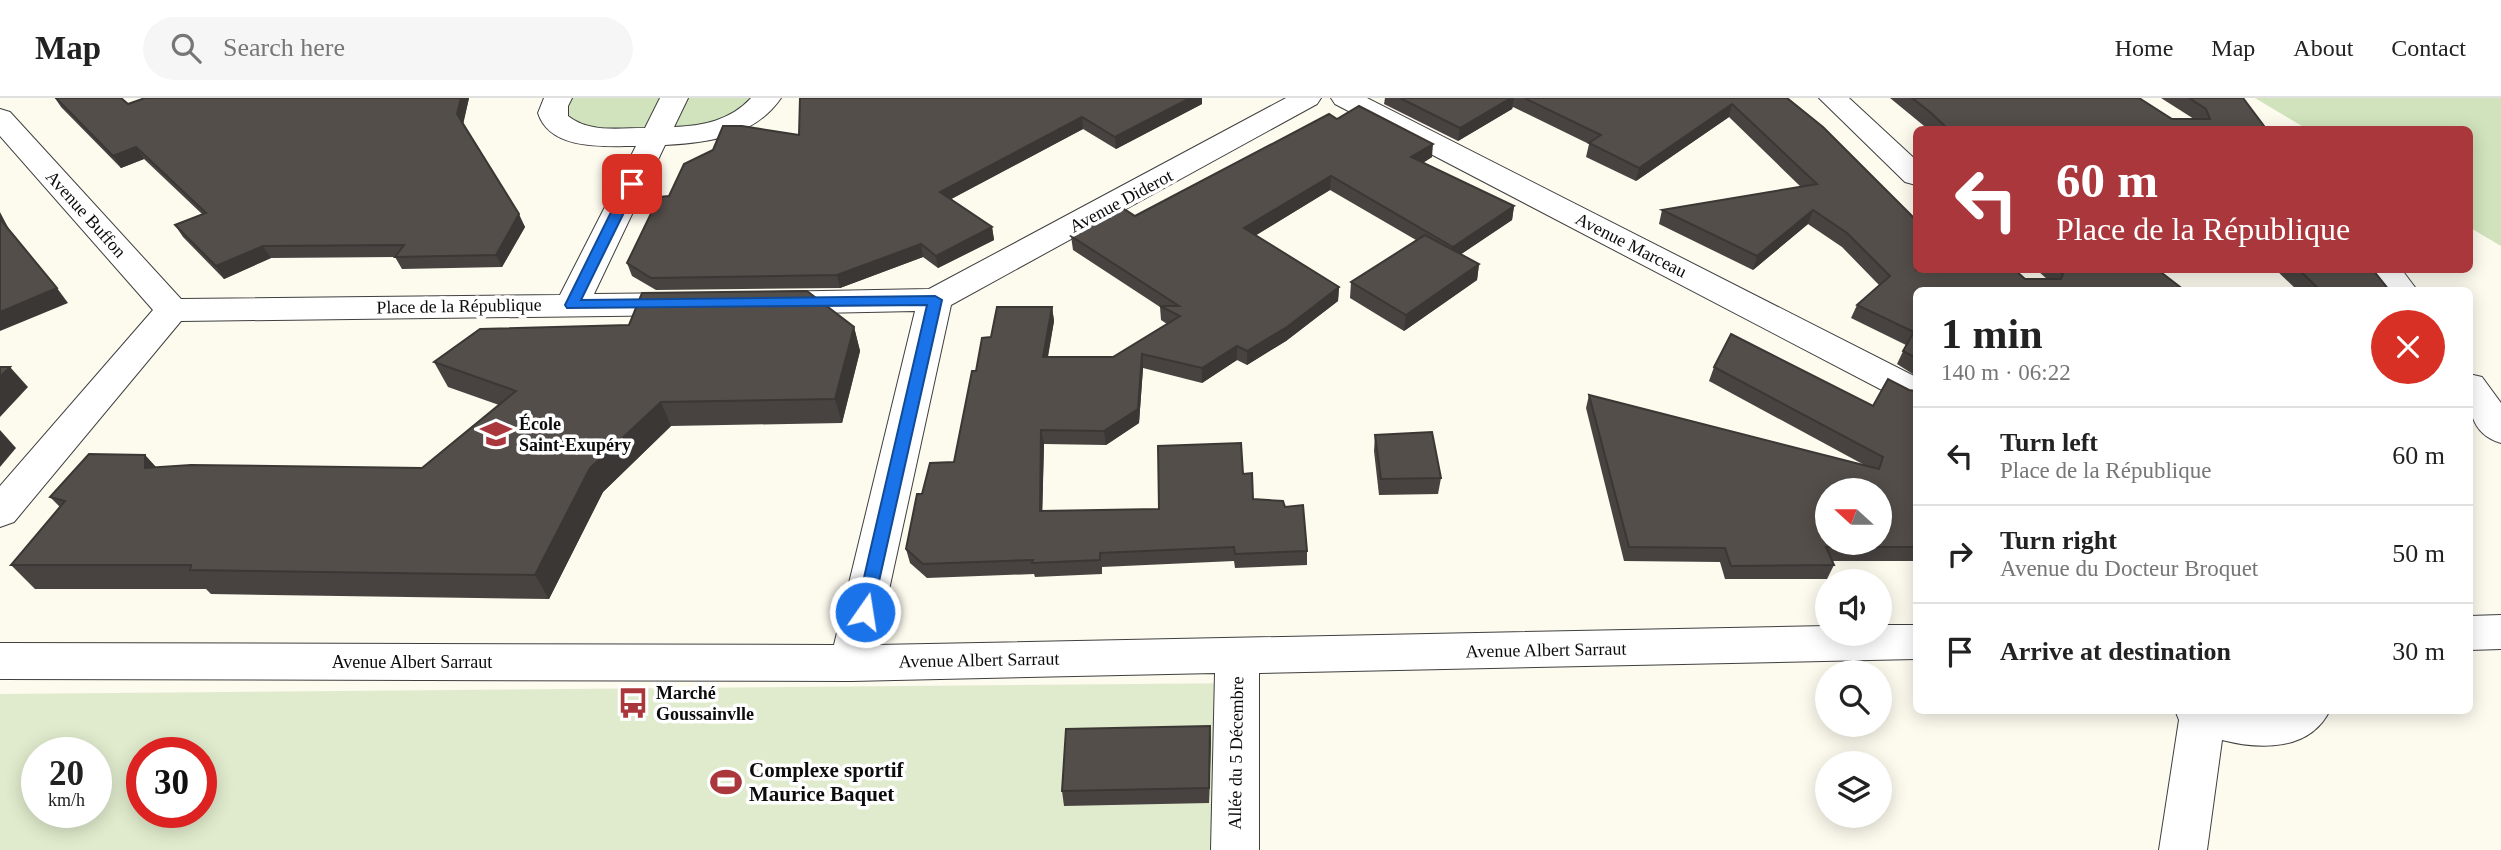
<!DOCTYPE html>
<meta charset="utf-8">
<style>
body{margin:0;font-family:"Times New Roman",serif;background:#f6f6f6;color:#222;height:100vh;display:flex;flex-direction:column;font-size:26px;white-space:nowrap}
*{box-sizing:border-box;margin:0}
p{font-size:23px;color:#767676}
.icon{flex:none;width:38px;height:38px;fill:none;stroke:currentColor;stroke-width:2;stroke-linecap:round;stroke-linejoin:round}
.map{position:relative;flex:1;overflow:hidden}
.panel{position:absolute;left:1913px;top:189px;width:560px;height:427px;display:flex;flex-direction:column;background:#fff;border-radius:10px;box-shadow:0 4px 18px #0003}
.panel>*{flex:none}
.banner{position:absolute;left:1913px;top:28px;width:560px;height:147px;border-radius:10px;box-shadow:0 4px 18px #0003;background:#aa373b;color:#fff;overflow:hidden}
.needle{width:46px;rotate:291deg}
.tools{position:absolute;left:1815px;top:380px;display:grid;gap:14px}
.tools a{display:grid;place-items:center;width:77px;height:77px;border-radius:50%;background:#fff;box-shadow:0 4px 18px #0003;font-size:35px}
.speed{position:absolute;left:21px;top:639px;display:flex;gap:14px;font-size:35px;font-weight:700;text-align:center}
.speed>*{display:grid;place-content:center;width:91px;height:91px;border-radius:50%;background:#fff;box-shadow:0 4px 18px #0003;line-height:1}
.speed small{font-size:18px;font-weight:400}
.speed .limit{border:10px solid #d22;background:#fff;color:#111}
.pin{position:absolute;display:grid;place-items:center;width:60px;height:60px;color:#fff;margin:-30px;border-radius:14px;box-shadow:0 4px 10px #0006}
.me{position:absolute;width:77px;margin:-38px;rotate:13deg;stroke-linejoin:round;filter:drop-shadow(0 0 5px #0008)}
.turn{display:flex;align-items:center;gap:24px;height:147px;padding:0 28px;font-size:32px}
.turn .icon{width:91px;height:91px;stroke-width:2.5}
.turn b{display:block;font-size:49px;line-height:60px}
.round{display:grid;place-items:center;flex:none;width:74px;height:74px;border-radius:37px;background:#f6f6f6}
.summary{display:flex;align-items:center;justify-content:space-between;height:119px;padding:0 28px}
h1{font-size:42px;font-weight:800;line-height:52px}
ul{padding:0;list-style:none}
li{display:flex;align-items:center;gap:21px;height:98px;padding:0 28px;border-top:2px solid #e0e0e0}
li div{flex:1}
li b{display:block;font-size:26px}
li em{font-style:normal}
header{display:flex;align-items:center;gap:42px;box-sizing:border-box;height:98px;padding:0 35px;background:#fff;border-bottom:2px solid #e0e0e0}
header strong{font-size:33px}
nav{display:flex;gap:38px;margin-inline-start:auto;font-size:24px}
.search{width:490px;height:63px;background:#f6f6f6;display:flex;align-items:center;gap:18px;box-sizing:border-box;padding:0 24px;border-radius:38px;color:#767676;font-size:26px}
.map>svg:first-child{display:block}
</style>
<header>
<strong>Map</strong>
<div class="search"><svg class="icon" aria-label="search" viewBox="0 0 24 24"><circle cx="10" cy="10" r="6"/><path d="M15 15l6 6"/></svg>Search here</div>
<nav><a>Home</a><a>Map</a><a>About</a><a>Contact</a></nav>
</header>
<div class="map">
<svg width="2501" height="752" viewBox="0 0 2501 752">
<rect width="100%" height="100%" fill="#fdfaee"/>
<g fill="#d0e3bc">
<path d="M 558,0 L 767,0 L 729,29 L 587,38 L 552,10 Z"/>
<path d="M 2255,0 L 2501,0 L 2501,148 L 2469,129 L 2469,32 L 2307,31 Z"/>
</g>
<path fill="#e0ebcd" fill-rule="evenodd" d="M 1252,585 L 1251,752 L 0,752 L 0,596 ZM 37,654 L 96,654 L 96,714 L 37,714 ZM 142,654 L 201,654 L 201,714 L 142,714 Z"/>
<g fill="none" stroke-linecap="round" stroke-linejoin="round">
<defs>
<g id="minor">
<path d="M 544,0 L 572,0 L 568,8 L 568,18 C 589,35 619,30 645,30 L 660,0 L 688,0 L 674,29 C 703,28 731,22 751,0 L 781,0 C 755,38 709,45 665,47 L 594,196 L 688,195 L 700,198 L 705,206 L 700,214 L 688,217 L 181,223 L 14,424 L 0,429 L 0,388 L 153,212 L 0,38 L 0,11 L 10,14 L 181,201 L 560,197 L 636,48 C 605,48 550,53 538,15 Z"/>
<path d="M 1286,0 L 1321,0 L 1317,6 L 951,207 L 877,547 L 1827,528 L 1827,536 L 1880,536 L 1880,527 L 1916,527 L 1916,561 L 1259,575 L 1259,752 L 1211,752 L 1215,575 L 851,583 L 0,581 L 0,545 L 834,547 L 915,213 L 770,216 L 758,213 L 753,205 L 758,197 L 770,194 L 929,191 Z"/>
<path d="M 1331,0 L 1367,0 L 1916,279 L 1916,306 L 1903,303 L 1335,6 Z"/>
<path d="M 1819,0 L 1849,0 L 1916,62 L 1916,87 L 1905,84 Z"/>
<path d="M 2369,172 L 2402,172 L 2417,192 L 2383,192 Z"/>
<path d="M 2469,276 L 2482,279 L 2501,305 L 2501,345 C 2467,335 2469,305 2469,276 Z"/>
<path d="M 2501,517 L 2501,551 L 2469,552 L 2469,518 Z"/>
<path d="M 2175,612 L 2330,612 C 2310,653 2261,652 2222,642 L 2207,752 L 2159,752 L 2179,622 Z"/>
</g>
</defs>
<use href="#minor" stroke="#3f3f3f" stroke-width="2"/>
<use href="#minor" fill="#fff" fill-rule="evenodd"/>
</g>
<g fill="#484340">
<path d="M 55,0 L 121,0 L 128,6 L 145,0 L 469,0 L 463,25 L 525,129 L 502,169 L 402,171 L 395,159 L 271,160 L 224,181 L 183,139 L 175,127 L 202,116 L 144,61 L 121,70 L 61,9 Z"/>
<path d="M 1385,0 L 1787,0 L 1916,172 L 2025,181 L 2047,181 L 2038,173 L 2039,172 L 2160,172 L 2160,173 L 1916,192 L 1916,278 L 1897,266 L 1906,247 L 1851,220 L 1857,207 L 1879,187 L 1842,149 L 1808,126 L 1753,172 L 1659,126 L 1662,112 L 1801,89 L 1729,19 L 1636,83 L 1586,59 L 1589,46 L 1513,9 L 1512,11 L 1458,43 L 1384,6 Z"/>
<path d="M 1890,0 L 2139,0 L 2172,21 L 2194,21 L 2161,0 L 2243,0 L 2267,32 L 1929,32 Z"/>
<path d="M 1202,6 L 1116,51 L 1083,31 L 951,101 L 992,129 L 994,142 L 938,170 L 923,159 L 840,190 L 656,192 L 632,178 L 627,165 L 669,98 L 799,37 Z"/>
<path d="M 1337,21 L 1432,59 L 1423,65 L 1514,108 L 1512,122 L 1461,156 L 1479,166 L 1477,182 L 1404,233 L 1350,200 L 1351,184 L 1416,142 L 1330,92 L 1256,137 L 1339,189 L 1338,203 L 1286,243 L 1247,267 L 1237,262 L 1202,285 L 1143,270 L 1139,325 L 1106,347 L 1044,346 L 1042,413 L 1159,411 L 1243,376 L 1253,401 L 1285,409 L 1307,453 L 1307,467 L 1235,470 L 1234,463 L 1102,469 L 1102,476 L 1035,479 L 1034,476 L 927,480 L 910,465 L 906,451 L 922,396 L 954,364 L 976,273 L 991,239 L 1052,209 L 1054,223 L 1048,259 L 1113,259 L 1167,226 L 1161,222 L 1160,209 L 1073,152 L 1071,138 L 1135,118 Z"/>
<path d="M 2276,172 L 2373,172 L 2389,192 L 2297,192 Z"/>
<path d="M 854,229 L 860,253 L 842,325 L 671,328 L 603,394 L 549,501 L 211,496 L 206,491 L 35,491 L 11,467 L 60,409 L 50,399 L 145,357 L 156,369 L 422,370 L 499,307 L 448,289 L 434,264 Z"/>
<path d="M 1714,269 L 1873,308 L 1909,292 L 1916,293 L 1916,463 L 1832,463 L 1834,467 L 1827,481 L 1725,481 L 1720,464 L 1624,463 L 1586,310 L 1589,297 L 1868,369 L 1709,283 Z"/>
<path d="M 1375,337 L 1441,380 L 1438,396 L 1379,397 L 1374,353 Z"/>
<path d="M 1210,628 L 1209,705 L 1064,708 L 1062,693 Z"/>
</g>
<g fill="#3b3734">
<path d="M 461,0 L 469,0 L 463,27 L 457,16 Z"/>
<path d="M 1190,0 L 1202,0 L 1202,6 L 1116,51 L 1115,39 Z"/>
<path d="M 1511,0 L 1514,0 L 1512,11 L 1458,43 L 1460,30 Z"/>
<path d="M 1732,6 L 1729,19 L 1636,83 L 1639,70 Z"/>
<path d="M 1082,19 L 1083,31 L 942,106 L 940,94 Z"/>
<path d="M 1433,46 L 1432,59 L 1409,73 L 1411,59 Z"/>
<path d="M 136,49 L 144,61 L 121,70 L 113,58 Z"/>
<path d="M 1331,78 L 1330,92 L 1245,144 L 1244,130 Z"/>
<path d="M 1514,108 L 1512,122 L 1451,163 L 1453,149 Z"/>
<path d="M 1813,112 L 1808,126 L 1753,172 L 1757,158 Z"/>
<path d="M 0,114 L 12,137 L 0,121 Z"/>
<path d="M 519,116 L 525,129 L 502,169 L 496,157 Z"/>
<path d="M 992,129 L 994,142 L 938,170 L 936,158 Z"/>
<path d="M 921,146 L 923,159 L 840,190 L 837,177 Z"/>
<path d="M 263,148 L 271,160 L 224,181 L 216,168 Z"/>
<path d="M 1479,166 L 1477,182 L 1404,233 L 1406,217 Z"/>
<path d="M 1339,189 L 1338,203 L 1286,243 L 1247,267 L 1247,253 Z"/>
<path d="M 57,190 L 68,205 L 0,233 L 0,214 Z"/>
<path d="M 1052,209 L 1054,223 L 1045,273 L 1043,259 Z"/>
<path d="M 854,229 L 860,253 L 842,325 L 835,301 Z"/>
<path d="M 1237,248 L 1237,262 L 1202,285 L 1202,270 Z"/>
<path d="M 1142,256 L 1143,270 L 1139,325 L 1106,347 L 1104,333 Z"/>
<path d="M 10,269 L 28,289 L 0,319 L 0,279 Z"/>
<path d="M 661,304 L 671,328 L 603,394 L 549,501 L 535,477 L 590,370 Z"/>
<path d="M 0,332 L 16,350 L 0,369 Z"/>
<path d="M 1041,332 L 1044,346 L 1042,427 L 1040,413 Z"/>
<path d="M 145,357 L 166,381 L 145,370 Z"/>
<path d="M 1210,628 L 1211,643 L 1209,705 L 1209,690 Z"/>
</g>
<g fill="#544e4a" stroke="#3b3734" stroke-width="2" fill-rule="evenodd">
<path d="M 56,0 L 121,0 L 128,6 L 145,0 L 461,0 L 457,16 L 519,116 L 496,157 L 395,159 L 404,147 L 263,148 L 216,168 L 175,127 L 206,115 L 136,49 L 113,58 Z"/>
<path d="M 800,0 L 1190,0 L 1115,39 L 1082,19 L 940,94 L 992,129 L 936,158 L 921,146 L 837,177 L 651,180 L 627,165 L 659,99 L 669,98 L 684,66 L 713,52 L 723,28 L 742,28 L 799,37 Z"/>
<path d="M 1400,0 L 1511,0 L 1460,30 Z"/>
<path d="M 1524,0 L 1787,0 L 1823,29 L 1916,122 L 1916,172 L 2015,172 L 2025,181 L 2061,181 L 2063,176 L 2058,172 L 2158,172 L 2184,192 L 1916,192 L 1916,260 L 1903,253 L 1914,234 L 1857,207 L 1890,178 L 1847,135 L 1813,112 L 1757,158 L 1662,112 L 1817,86 L 1732,6 L 1639,70 L 1589,45 L 1601,37 Z"/>
<path d="M 1912,0 L 2139,0 L 2172,21 L 2210,21 L 2206,11 L 2189,0 L 2243,0 L 2267,32 L 1949,32 L 1930,14 Z"/>
<path d="M 1359,8 L 1433,46 L 1411,59 L 1514,108 L 1453,149 L 1331,78 L 1244,130 L 1339,189 L 1287,229 L 1247,253 L 1237,248 L 1202,270 L 1142,256 L 1138,311 L 1104,333 L 1041,332 L 1040,413 L 1159,411 L 1158,348 L 1241,345 L 1243,376 L 1252,375 L 1253,401 L 1283,403 L 1285,409 L 1303,407 L 1307,453 L 1235,456 L 1234,449 L 1100,455 L 1100,462 L 1032,465 L 1033,462 L 923,466 L 906,451 L 917,396 L 922,396 L 930,365 L 954,364 L 972,273 L 976,273 L 982,240 L 991,239 L 997,209 L 1052,209 L 1043,259 L 1113,259 L 1180,218 L 1160,208 L 1179,208 L 1071,138 L 1121,109 L 1135,118 L 1329,16 L 1337,21 Z"/>
<path d="M 0,121 L 57,190 L 0,214 Z"/>
<path d="M 1425,137 L 1479,166 L 1406,217 L 1351,184 Z"/>
<path d="M 2299,172 L 2373,172 L 2389,192 L 2320,192 Z"/>
<path d="M 807,193 L 854,229 L 835,301 L 661,304 L 590,370 L 535,477 L 190,472 L 191,467 L 11,467 L 65,403 L 50,399 L 89,356 L 145,357 L 145,370 L 191,367 L 422,370 L 516,293 L 434,264 L 480,231 L 629,227 L 642,195 Z"/>
<path d="M 1731,236 L 1873,308 L 1888,281 L 1909,292 L 1916,293 L 1916,449 L 1826,449 L 1834,467 L 1731,468 L 1725,450 L 1629,449 L 1589,297 L 1879,371 L 1883,359 L 1714,269 ZM 1827,392 L 1880,392 L 1880,444 L 1827,444 Z"/>
<path d="M 0,269 L 10,269 L 0,279 Z"/>
<path d="M 1432,334 L 1441,380 L 1381,381 L 1375,337 Z"/>
<path d="M 1210,628 L 1209,690 L 1062,693 L 1066,631 Z"/>
</g>
<path fill="#1a73e8" stroke="#114b97" stroke-width="2" d="M 632,82 L 638,86 L 581,202 L 935,198 L 942,202 L 871,519 L 859,519 L 856,514 L 927,207 L 567,210 L 565,207 L 625,86 Z"/>
<defs>
<symbol id="school-bare" viewBox="-9 -9 18 18"><path d="M0-5L7-2L0 1L-7-2ZM-4 1L0 2.5L4 1V4Q0 6-4 4Z" fill="#aa373b" stroke="#fff" stroke-width="2.5" paint-order="stroke"/></symbol>
<symbol id="bus-bare" viewBox="-9 -9 18 18"><path d="M-5-6H5V4H4V6H2V4H-2V6H-4V4H-5ZM-3.5-4V0h7V-4ZM-3.5 1.2v1.5H-2V1.2ZM2 1.2v1.5H3.5V1.2Z" fill="#aa373b" stroke="#fff" stroke-width="2.5" paint-order="stroke"/></symbol>
<symbol id="stadium-bare" viewBox="-9 -9 18 18"><path d="M0-5a6.5 5 0 1 0 0 10a6.5 5 0 1 0 0-10ZM-3.5-1.8h7v3.6h-7Z" fill="#aa373b" stroke="#fff" stroke-width="2.5" paint-order="stroke"/></symbol>
</defs>
<g fill-rule="evenodd">
<use href="#school-bare" x="474" y="314" width="44" height="44"/>
<use href="#bus-bare" x="611" y="583" width="44" height="44"/>
<use href="#stadium-bare" x="704" y="662" width="44" height="44"/>
</g>
<g text-anchor="middle" dominant-baseline="central" stroke-width="7" stroke-linejoin="round" paint-order="stroke">
<g font-size="18" fill="#0c0c0c" stroke="#fff">
<text transform="translate(1121 103) rotate(-28)">Avenue Diderot</text>
<text transform="translate(86 116) rotate(48)">Avenue Buffon</text>
<text transform="translate(1631 147) rotate(27)">Avenue Marceau</text>
<text transform="translate(459 208) rotate(-1)">Place de la République</text>
<text transform="translate(1546 552) rotate(-1)">Avenue Albert Sarraut</text>
<text transform="translate(979 562) rotate(-1)">Avenue Albert Sarraut</text>
<text x="412" y="564">Avenue Albert Sarraut</text>
<text transform="translate(1236 655) rotate(-89)">Allée du 5 Décembre</text>
</g>
<g font-size="18" font-weight="bold" fill="#0c0c0c" stroke="#fff" text-anchor="start">
<text x="519" y="326">École<tspan x="519" dy="21">Saint-Exupéry</tspan></text>
<text x="656" y="595">Marché<tspan x="656" dy="21">Goussainvlle</tspan></text>
</g>
<g font-size="21" font-weight="bold" fill="#0c0c0c" stroke="#fff" text-anchor="start">
<text x="749" y="672">Complexe sportif<tspan x="749" dy="24">Maurice Baquet</tspan></text>
</g>
</g>
</svg>
<div class="tools">
<a><svg class="needle" viewBox="-14 -14 28 28"><path d="M0-13l5 13h-10z" fill="#e53935"/><path d="M0 13l5-13h-10z" fill="#767676"/></svg></a>
<a><svg class="icon" aria-label="sound" viewBox="0 0 24 24"><path d="M4 9h4l5-4v14l-5-4H4zM17 9q2 3 0 6"/></svg></a>
<a><svg class="icon" aria-label="search" viewBox="0 0 24 24"><circle cx="10" cy="10" r="6"/><path d="M15 15l6 6"/></svg></a>
<a><svg class="icon" aria-label="layers" viewBox="0 0 24 24"><path d="M12 4l9 5-9 5-9-5zM3 14l9 5 9-5"/></svg></a>
</div>
<div class="speed"><div>20<small>km/h</small></div><div class="limit">30</div></div>
<div class="pin" style="left:632px;top:86px;background:#d93025"><svg class="icon" aria-label="arrive" viewBox="0 0 24 24"><path d="M6 21V4h12l-3 4 3 4H6"/></svg></div>
<svg class="me" style="left:865px;top:514px" viewBox="-20 -20 40 40"><circle r="17" fill="#1a73e8" stroke="#fff" stroke-width="3"/><path d="M0-11L8 9 0 5-8 9z" fill="#fff"/></svg>
<div class="banner">
<div class="turn"><svg class="icon" aria-label="left" viewBox="0 0 24 24"><path d="M17 20v-9H6M10 6l-5 5 5 5"/></svg><div><b>60 m</b>Place de la République</div></div>
</div>
<section class="panel">
<div class="summary"><div><h1>1 min</h1><p>140 m · 06:22</p></div><a class="round" style="background:#d93025;color:#fff"><svg class="icon" aria-label="close" viewBox="0 0 24 24"><path d="M6 6l12 12M18 6L6 18"/></svg></a></div>
<ul>
<li><svg class="icon" aria-label="left" viewBox="0 0 24 24"><path d="M17 20v-9H6M10 6l-5 5 5 5"/></svg><div><b>Turn left</b><p>Place de la République</p></div><em>60 m</em></li>
<li><svg class="icon" aria-label="right" viewBox="0 0 24 24"><path d="M7 20v-9h11M14 6l5 5-5 5"/></svg><div><b>Turn right</b><p>Avenue du Docteur Broquet</p></div><em>50 m</em></li>
<li><svg class="icon" aria-label="arrive" viewBox="0 0 24 24"><path d="M6 21V4h12l-3 4 3 4H6"/></svg><div><b>Arrive at destination</b></div><em>30 m</em></li>
</ul>
</section>
</div>
